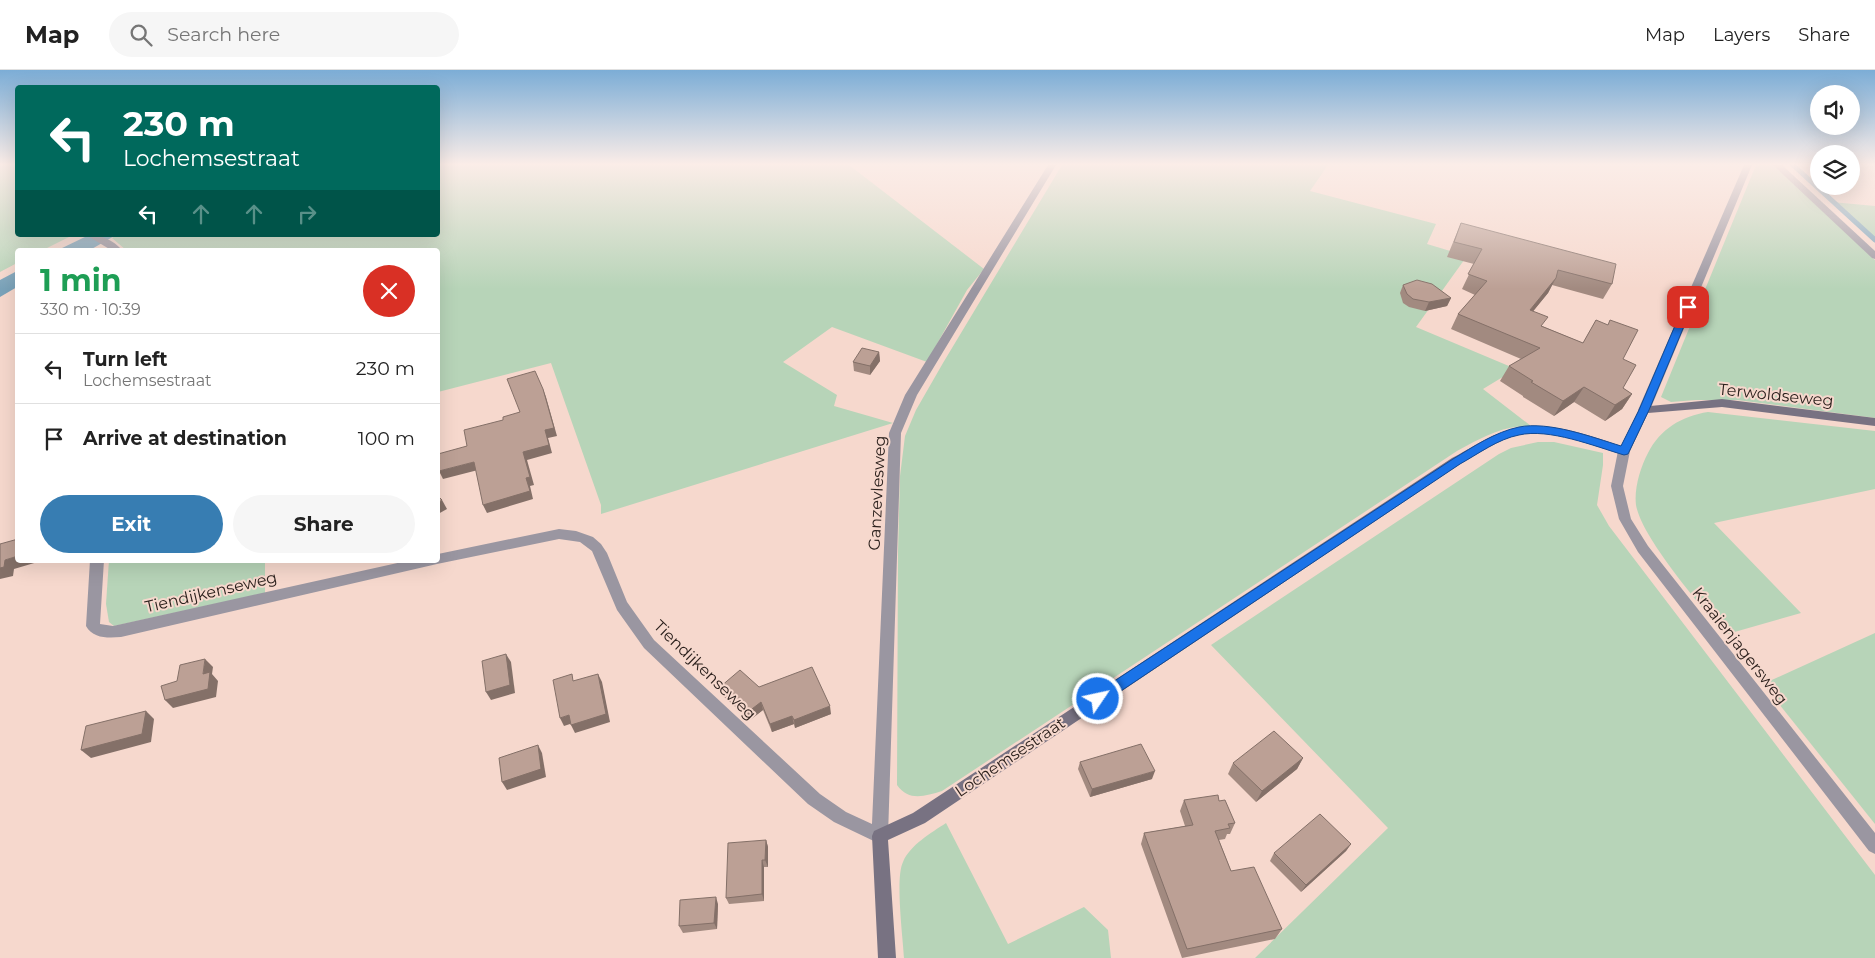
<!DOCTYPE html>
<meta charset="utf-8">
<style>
body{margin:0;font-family:Montserrat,sans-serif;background:#f6f6f6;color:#222;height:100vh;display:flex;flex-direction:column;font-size:19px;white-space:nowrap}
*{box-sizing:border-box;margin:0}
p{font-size:16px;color:#767676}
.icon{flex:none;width:28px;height:28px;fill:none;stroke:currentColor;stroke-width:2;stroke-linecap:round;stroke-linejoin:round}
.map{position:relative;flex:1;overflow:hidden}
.drawer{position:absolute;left:15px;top:178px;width:425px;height:315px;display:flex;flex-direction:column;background:#fff;border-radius:5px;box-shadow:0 5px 20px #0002}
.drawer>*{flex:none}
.top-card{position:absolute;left:15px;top:15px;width:425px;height:152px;border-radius:5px;box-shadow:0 5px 20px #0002;background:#00695c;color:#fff;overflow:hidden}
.fabs{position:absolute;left:1810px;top:15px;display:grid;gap:10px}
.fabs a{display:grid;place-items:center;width:50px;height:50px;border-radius:50%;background:#fff;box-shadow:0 5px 20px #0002;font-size:25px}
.pin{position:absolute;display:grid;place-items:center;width:42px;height:42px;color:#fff;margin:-21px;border-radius:10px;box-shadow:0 2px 8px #0006}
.me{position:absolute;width:55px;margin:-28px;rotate:56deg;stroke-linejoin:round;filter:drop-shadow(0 0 4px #0008)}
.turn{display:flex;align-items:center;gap:18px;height:105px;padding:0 25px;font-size:22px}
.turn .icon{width:65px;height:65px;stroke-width:2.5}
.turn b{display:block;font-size:35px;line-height:42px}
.lanes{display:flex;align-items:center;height:48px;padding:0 25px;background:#0003;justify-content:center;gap:25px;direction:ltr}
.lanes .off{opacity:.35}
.round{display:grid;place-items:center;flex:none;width:52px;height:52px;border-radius:26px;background:#f6f6f6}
.head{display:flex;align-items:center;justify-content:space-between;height:85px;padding:0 25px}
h1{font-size:30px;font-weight:700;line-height:38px;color:#1e9e55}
.cta{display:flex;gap:10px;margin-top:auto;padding:10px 25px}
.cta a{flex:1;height:58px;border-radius:30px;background:#377db2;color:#fff;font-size:20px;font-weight:700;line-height:58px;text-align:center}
.cta a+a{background:#f6f6f6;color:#222}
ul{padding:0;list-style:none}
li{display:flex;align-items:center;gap:15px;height:70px;padding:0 25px;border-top:1px solid #e0e0e0}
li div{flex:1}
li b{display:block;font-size:19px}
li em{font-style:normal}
header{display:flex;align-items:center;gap:30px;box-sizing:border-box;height:70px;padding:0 25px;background:#fff;border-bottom:1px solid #e0e0e0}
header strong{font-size:24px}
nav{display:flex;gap:28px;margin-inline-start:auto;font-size:18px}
.search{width:350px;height:45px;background:#f6f6f6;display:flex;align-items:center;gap:12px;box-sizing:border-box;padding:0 18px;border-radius:28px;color:#767676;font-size:19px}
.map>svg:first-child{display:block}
</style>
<header>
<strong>Map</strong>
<div class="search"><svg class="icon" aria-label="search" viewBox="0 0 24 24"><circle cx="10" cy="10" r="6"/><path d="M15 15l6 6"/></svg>Search here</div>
<nav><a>Map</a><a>Layers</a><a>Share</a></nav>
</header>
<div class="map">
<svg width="1875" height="888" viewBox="0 0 1875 888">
<rect width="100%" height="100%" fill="#f6d8cd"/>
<g fill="#b7d4b8">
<path d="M 0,95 L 17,95 L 18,165 L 69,165 L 69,167 L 43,180 L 18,180 L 17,193 L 0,202 Z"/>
<path d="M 438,95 L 849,95 L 984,199 L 967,220 L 927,292 L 832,257 L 783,292 L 837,325 L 834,336 L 893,353 L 601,444 L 601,435 L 551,293 L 438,322 L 438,180 L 126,180 L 112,168 L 116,165 L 438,165 Z"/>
<path d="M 1062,95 L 1328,95 L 1310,121 L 1436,154 L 1427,174 L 1467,186 L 1416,257 L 1516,299 L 1483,319 L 1531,356 C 1503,355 1481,368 1457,381 L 942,721 C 925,726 909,732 897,715 L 898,482 L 900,406 L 905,366 L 916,340 L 943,293 Z"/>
<path d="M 1756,95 L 1774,95 L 1875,190 L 1875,348 L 1737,330 L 1696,330 L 1671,332 L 1661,327 Z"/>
<path d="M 1832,132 L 1875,136 L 1875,171 Z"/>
<path d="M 1708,342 L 1875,361 L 1875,419 L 1714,453 L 1801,543 L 1724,565 C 1702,536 1642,469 1636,435 C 1634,419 1640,398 1648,383 C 1660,359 1682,346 1708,342 Z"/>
<path d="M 1538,372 L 1554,372 L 1603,383 L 1603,395 L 1597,435 L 1609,456 L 1875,805 L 1875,888 L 1255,888 L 1388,758 L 1211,575 L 1499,384 L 1511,378 Z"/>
<path d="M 109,490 L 265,490 L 265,523 L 114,556 L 109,552 L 106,534 Z"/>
<path d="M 1875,563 L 1875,754 L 1763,614 Z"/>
<path d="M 946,753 L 1008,874 L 1084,837 L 1108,860 L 1111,888 L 904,888 C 903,868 895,808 903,792 C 910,775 931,763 946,753 Z"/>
</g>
<g fill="#7aa3ba">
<path d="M 89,165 L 116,165 L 90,180 L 58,180 Z"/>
<path d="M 17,201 L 17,217 L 0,227 L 0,210 Z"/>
</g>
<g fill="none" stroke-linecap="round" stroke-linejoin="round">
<path stroke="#7aa3ba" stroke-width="5" d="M 1793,95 L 1875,170"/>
<g fill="#9a96a1" fill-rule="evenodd">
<path d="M 1048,95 L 1056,95 L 917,325 L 901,363 L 888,766 L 886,771 L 880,774 L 834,752 L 808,734 L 644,578 L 617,540 L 592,481 L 580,472 L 559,469 L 437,494 L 121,567 C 109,568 93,569 86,556 L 90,490 L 104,490 L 100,554 L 113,556 L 411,490 L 438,490 L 438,484 L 559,459 L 576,461 L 593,467 L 601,474 L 607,483 L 627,532 L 654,570 L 820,724 L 846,742 L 872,754 L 889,363 L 905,325 Z"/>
<path d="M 1744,95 L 1752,95 L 1650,340 L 1648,343 L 1640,343 L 1638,340 Z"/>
<path d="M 1773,95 L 1782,95 L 1875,181 L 1875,189 L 1872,188 Z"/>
<path d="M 86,165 C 101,165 112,169 122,180 L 111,180 Z"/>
<path d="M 1624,377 L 1630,381 L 1623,416 L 1631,449 L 1648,476 L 1875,763 L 1875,784 L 1869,781 L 1638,482 L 1619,449 L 1611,416 L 1618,381 Z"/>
</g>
<path fill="#787282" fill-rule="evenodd" d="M 1722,329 L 1875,348 L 1875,356 L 1722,337 L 1648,343 L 1630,381 L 1624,385 C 1589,375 1548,355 1511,367 C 1493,373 1477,385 1460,394 L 925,753 L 888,770 L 896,888 L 878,888 L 872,766 L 874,761 L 913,743 L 1452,388 C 1468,380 1483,369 1500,363 C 1540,347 1582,363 1621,376 L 1640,337 Z"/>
</g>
<g fill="#a28a80">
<path d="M 1461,153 L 1612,214 L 1603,229 L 1552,215 L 1548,223 L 1533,241 L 1542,256 L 1583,273 L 1596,250 L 1623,289 L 1623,318 L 1632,324 L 1622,339 L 1605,351 L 1574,332 L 1554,346 L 1523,327 L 1523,326 L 1500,311 L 1509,296 L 1521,289 L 1451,259 L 1458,244 L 1475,225 L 1462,219 L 1474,194 L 1447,187 Z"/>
<path d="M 1403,215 L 1451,228 L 1447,236 L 1425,241 L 1409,237 L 1403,233 L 1400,223 Z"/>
<path d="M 879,282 L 880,291 L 870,305 L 854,301 L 853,292 Z"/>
<path d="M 720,617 L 759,617 L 831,644 L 795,658 L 794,654 L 772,662 L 763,640 L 750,650 L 722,625 Z"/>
<path d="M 1303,688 L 1297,699 L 1256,732 L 1228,704 L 1233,693 Z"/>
<path d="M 1080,692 L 1152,709 L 1090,727 L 1078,699 Z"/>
<path d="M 1184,730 L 1219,731 L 1235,753 L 1230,764 L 1227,764 L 1225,769 L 1219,770 L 1231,801 L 1282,859 L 1275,869 L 1182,888 L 1141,774 L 1144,763 L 1185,756 L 1180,741 Z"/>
<path d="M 766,770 L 768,777 L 768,797 L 764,797 L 764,831 L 729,834 L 726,828 Z"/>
<path d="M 1351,774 L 1346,781 L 1301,822 L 1270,791 L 1274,783 Z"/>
<path d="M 718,834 L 717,859 L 683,863 L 679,856 Z"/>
</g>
<g fill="#847068">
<path d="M 1556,208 L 1548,223 L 1522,255 L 1530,240 Z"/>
<path d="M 1451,228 L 1447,236 L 1425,241 L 1429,232 Z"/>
<path d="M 879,282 L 880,291 L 870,305 L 870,296 Z"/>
<path d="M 1584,317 L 1574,332 L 1554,346 L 1563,331 Z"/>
<path d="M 543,319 L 546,327 L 557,366 L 548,368 L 552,383 L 527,390 L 534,415 L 530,416 L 533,429 L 487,443 L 483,435 L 526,408 L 523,382 L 545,360 Z"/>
<path d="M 1632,324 L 1622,339 L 1605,351 L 1615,335 Z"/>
<path d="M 474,392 L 478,400 L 443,409 L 439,401 Z"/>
<path d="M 442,430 L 447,439 L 438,444 L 438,433 Z"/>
<path d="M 18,486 L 18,490 L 42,490 L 41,491 L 14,499 L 13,506 L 0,509 L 0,498 L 5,490 Z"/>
<path d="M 506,584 L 511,592 L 515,623 L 491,630 L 486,622 Z"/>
<path d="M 205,589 L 213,597 L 212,604 L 218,611 L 216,627 L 173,638 L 165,630 L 203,604 Z"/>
<path d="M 598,604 L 602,612 L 610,652 L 575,663 L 571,655 Z"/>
<path d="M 761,632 L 763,640 L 750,650 L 748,642 Z"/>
<path d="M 830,636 L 831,644 L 795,658 L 794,650 Z"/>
<path d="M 146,641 L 154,649 L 151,672 L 91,688 L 81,680 Z"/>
<path d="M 569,645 L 573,653 L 564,656 L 560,648 Z"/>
<path d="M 792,646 L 794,654 L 772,662 L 770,654 Z"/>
<path d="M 538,675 L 542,683 L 546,707 L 507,720 L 502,712 Z"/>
<path d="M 1303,688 L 1297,699 L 1256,732 L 1262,721 Z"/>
<path d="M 1155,701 L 1152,709 L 1090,727 L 1092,719 Z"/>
<path d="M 766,770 L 768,777 L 768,797 L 765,790 Z"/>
<path d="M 1351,774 L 1346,781 L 1301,822 L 1306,815 Z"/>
<path d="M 762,790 L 764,797 L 764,831 L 762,824 Z"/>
<path d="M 716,827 L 718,834 L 717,859 L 714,853 Z"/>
</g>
<g fill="#bca095" stroke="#847068">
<path d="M 1461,153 L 1616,194 L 1612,214 L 1558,200 L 1556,208 L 1530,240 L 1548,247 L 1541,256 L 1583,273 L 1596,250 L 1608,255 L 1610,250 L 1638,260 L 1623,289 L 1636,295 L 1623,318 L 1632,324 L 1615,335 L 1584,317 L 1563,331 L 1531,312 L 1533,311 L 1509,296 L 1540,278 L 1458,244 L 1487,211 L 1468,204 L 1482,179 L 1454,172 Z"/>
<path d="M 1417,210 L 1432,214 L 1451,228 L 1429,232 L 1413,229 L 1407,224 L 1403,215 Z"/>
<path d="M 862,278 L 879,282 L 870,296 L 853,292 Z"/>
<path d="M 535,301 L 543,319 L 554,358 L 545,360 L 549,375 L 523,382 L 530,407 L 526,408 L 530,421 L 483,435 L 474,392 L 439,401 L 438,384 L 467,376 L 464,360 L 503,350 L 503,347 L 520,342 L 507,309 Z"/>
<path d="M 438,426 L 442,430 L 438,433 Z"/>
<path d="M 18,469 L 18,486 L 5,490 L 4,497 L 0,498 L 0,474 Z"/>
<path d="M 506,584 L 510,615 L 486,622 L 482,591 Z"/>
<path d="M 205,589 L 203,604 L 210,602 L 208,619 L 165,630 L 161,616 L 177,611 L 180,595 Z"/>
<path d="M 812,597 L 830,636 L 794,650 L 792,646 L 770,654 L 761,632 L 748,642 L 720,617 L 740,600 L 759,617 Z"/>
<path d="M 572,604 L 573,611 L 598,604 L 606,644 L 571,655 L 569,645 L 560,648 L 553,610 Z"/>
<path d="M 146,641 L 142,664 L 81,680 L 86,656 Z"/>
<path d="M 1274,661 L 1303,688 L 1262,721 L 1233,693 Z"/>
<path d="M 1141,674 L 1155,701 L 1092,719 L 1080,692 Z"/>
<path d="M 538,675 L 541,699 L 502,712 L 499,688 Z"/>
<path d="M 1218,725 L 1219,731 L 1225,730 L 1235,753 L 1228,754 L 1230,758 L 1215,761 L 1231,801 L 1254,797 L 1282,859 L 1187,879 L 1144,763 L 1193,755 L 1184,730 Z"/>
<path d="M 1320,744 L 1351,774 L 1306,815 L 1274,783 Z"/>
<path d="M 766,770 L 765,790 L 762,790 L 762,824 L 726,828 L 728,773 Z"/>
<path d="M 716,827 L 714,853 L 679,856 L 680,830 Z"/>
</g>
<linearGradient id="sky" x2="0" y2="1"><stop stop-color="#7cadd6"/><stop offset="0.43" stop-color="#fbede8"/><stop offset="1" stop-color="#fbede8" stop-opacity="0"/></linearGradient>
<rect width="1875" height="219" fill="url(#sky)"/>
<path fill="#1a73e8" stroke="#114b97" d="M 1688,234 L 1692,237 L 1649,340 L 1628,384 L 1624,385 C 1594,376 1549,358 1519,365 C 1498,369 1478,384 1460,394 L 1103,633 L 1098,635 L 1093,633 L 1092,629 L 1093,625 L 1453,389 C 1473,377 1495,362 1519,357 C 1549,351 1592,367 1621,376 L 1639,340 L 1683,237 Z"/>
<g text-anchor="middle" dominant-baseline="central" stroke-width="4" stroke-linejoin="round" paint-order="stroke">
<g font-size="16" fill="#2c211d" stroke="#f6d8cd">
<text transform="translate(1776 325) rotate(6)">Terwoldseweg</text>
<text transform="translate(877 423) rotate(-87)">Ganzevlesweg</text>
<text transform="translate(211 522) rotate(-13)">Tiendijkenseweg</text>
<text transform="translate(1740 576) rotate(52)">Kraaienjagersweg</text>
<text transform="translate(705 600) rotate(44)">Tiendijkenseweg</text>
<text transform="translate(1010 687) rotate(-34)">Lochemsestraat</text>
</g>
</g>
</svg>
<div class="fabs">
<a><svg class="icon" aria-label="sound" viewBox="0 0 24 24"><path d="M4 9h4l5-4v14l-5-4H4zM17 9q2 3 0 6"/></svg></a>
<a><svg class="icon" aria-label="layers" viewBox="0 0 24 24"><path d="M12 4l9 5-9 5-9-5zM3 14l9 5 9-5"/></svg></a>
</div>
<div class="pin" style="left:1688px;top:237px;background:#d93025"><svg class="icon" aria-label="arrive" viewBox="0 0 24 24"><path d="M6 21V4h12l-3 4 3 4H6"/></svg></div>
<svg class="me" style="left:1098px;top:629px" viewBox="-20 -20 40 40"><circle r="17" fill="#1a73e8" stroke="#fff" stroke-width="3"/><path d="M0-11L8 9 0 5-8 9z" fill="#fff"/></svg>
<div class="top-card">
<div class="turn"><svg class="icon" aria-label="left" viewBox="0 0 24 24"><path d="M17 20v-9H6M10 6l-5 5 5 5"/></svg><div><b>230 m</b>Lochemsestraat</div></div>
<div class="lanes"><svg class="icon" aria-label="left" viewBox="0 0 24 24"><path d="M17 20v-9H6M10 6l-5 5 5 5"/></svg><svg class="icon off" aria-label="ahead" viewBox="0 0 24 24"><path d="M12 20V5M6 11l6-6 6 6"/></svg><svg class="icon off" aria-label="ahead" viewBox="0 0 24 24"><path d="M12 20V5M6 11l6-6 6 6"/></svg><svg class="icon off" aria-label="right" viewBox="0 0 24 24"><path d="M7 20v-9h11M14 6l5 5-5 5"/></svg></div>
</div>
<section class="drawer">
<div class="head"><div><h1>1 min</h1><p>330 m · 10:39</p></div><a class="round" style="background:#d93025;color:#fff"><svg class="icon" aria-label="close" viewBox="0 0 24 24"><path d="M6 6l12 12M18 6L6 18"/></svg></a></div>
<ul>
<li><svg class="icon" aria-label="left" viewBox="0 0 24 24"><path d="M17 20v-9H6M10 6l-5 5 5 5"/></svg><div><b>Turn left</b><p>Lochemsestraat</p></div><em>230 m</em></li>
<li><svg class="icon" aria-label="arrive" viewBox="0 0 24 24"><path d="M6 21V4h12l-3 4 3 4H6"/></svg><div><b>Arrive at destination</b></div><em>100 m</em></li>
</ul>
<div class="cta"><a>Exit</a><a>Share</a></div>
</section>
</div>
